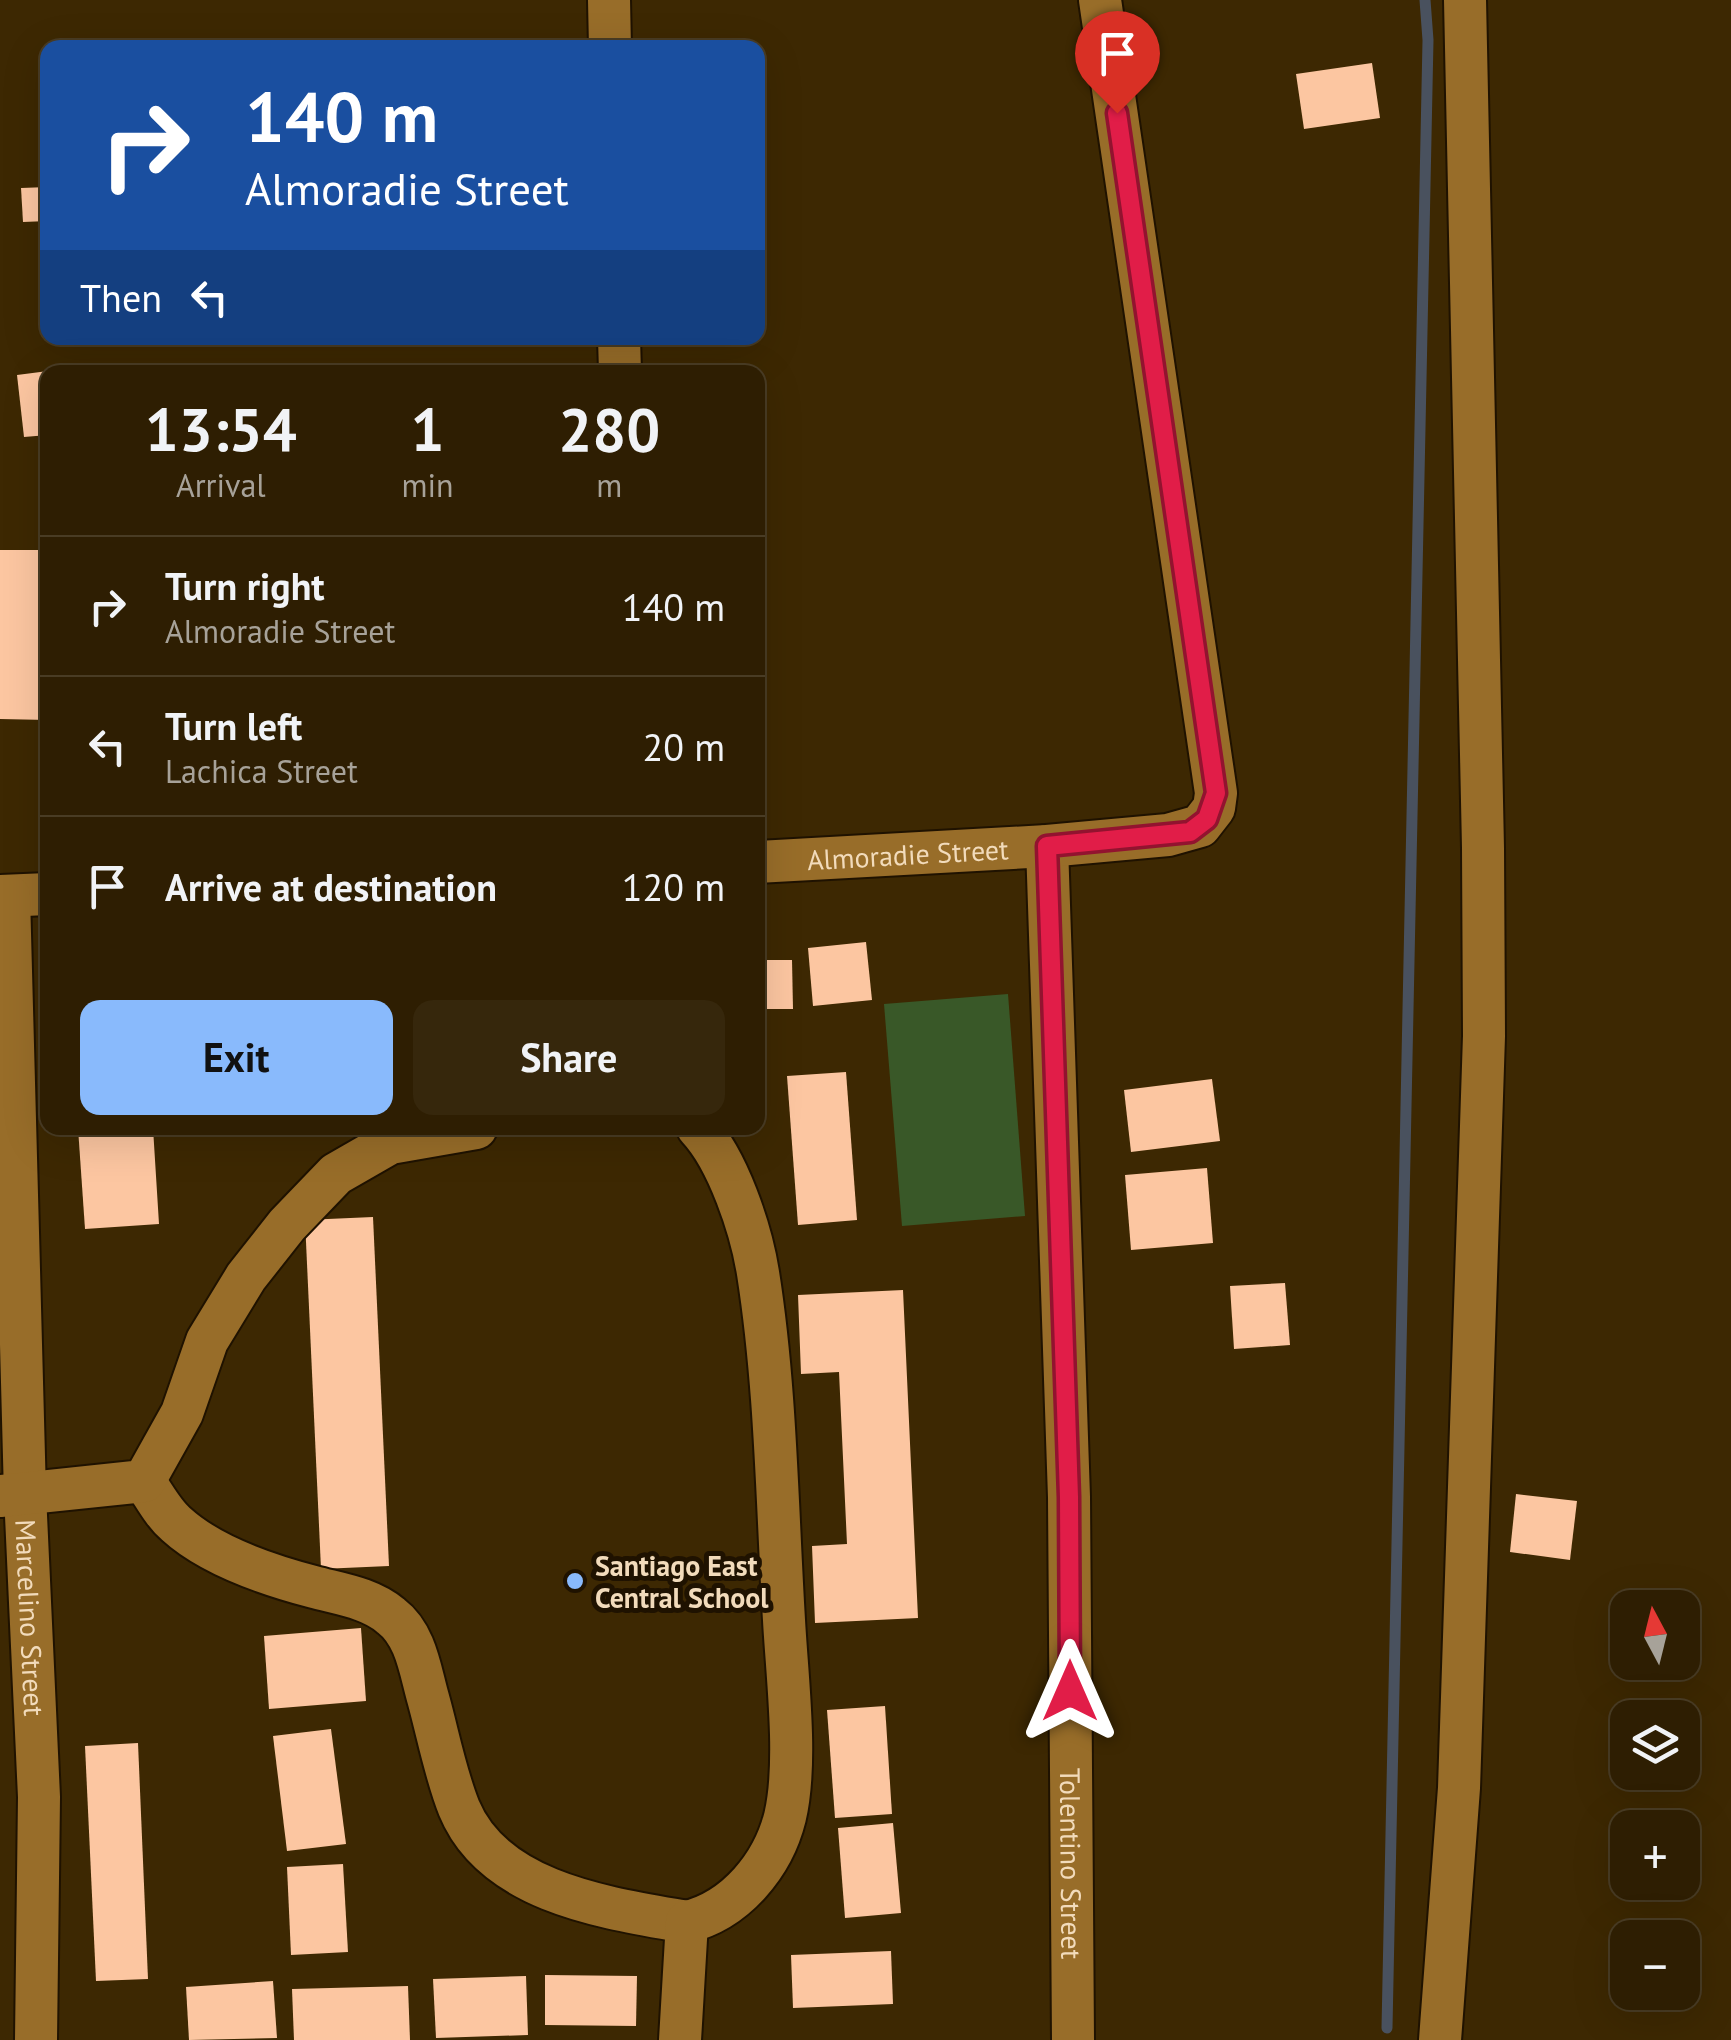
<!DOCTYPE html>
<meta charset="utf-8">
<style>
body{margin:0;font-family:"PT Sans",sans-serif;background:#36270c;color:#f1f3f6;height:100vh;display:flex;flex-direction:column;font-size:38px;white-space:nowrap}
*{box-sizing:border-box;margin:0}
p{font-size:32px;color:#a7a299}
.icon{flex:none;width:55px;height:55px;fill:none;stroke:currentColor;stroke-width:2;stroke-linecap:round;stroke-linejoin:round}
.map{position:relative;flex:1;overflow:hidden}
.drawer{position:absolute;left:40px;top:365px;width:725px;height:770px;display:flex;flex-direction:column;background:#2e1e02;border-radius:20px;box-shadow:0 10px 40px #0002,0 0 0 2px #493c24}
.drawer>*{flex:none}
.top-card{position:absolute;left:40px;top:40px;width:725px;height:305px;border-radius:20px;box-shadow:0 10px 40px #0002,0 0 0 2px #493c24;background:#1a4fa0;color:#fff;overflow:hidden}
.needle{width:65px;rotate:353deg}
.tools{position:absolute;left:1610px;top:1590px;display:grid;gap:20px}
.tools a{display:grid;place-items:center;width:90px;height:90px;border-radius:20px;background:#2e1e02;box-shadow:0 10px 40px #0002,0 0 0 2px #493c24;font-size:50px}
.pin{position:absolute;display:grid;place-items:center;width:85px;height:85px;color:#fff;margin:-102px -42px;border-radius:50% 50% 50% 0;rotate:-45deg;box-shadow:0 0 10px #0007}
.pin .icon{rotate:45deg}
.me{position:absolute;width:110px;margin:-55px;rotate:0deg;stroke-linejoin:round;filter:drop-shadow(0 0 8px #0008)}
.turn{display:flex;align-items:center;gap:35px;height:210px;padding:0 40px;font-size:45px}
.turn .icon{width:130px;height:130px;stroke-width:2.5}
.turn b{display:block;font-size:70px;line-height:85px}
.then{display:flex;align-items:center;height:95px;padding:0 40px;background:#0003;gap:20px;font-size:38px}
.eta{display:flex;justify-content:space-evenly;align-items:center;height:170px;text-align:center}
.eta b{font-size:60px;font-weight:700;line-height:70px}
.cta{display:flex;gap:20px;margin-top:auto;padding:20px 40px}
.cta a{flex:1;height:115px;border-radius:20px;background:#89bafc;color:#111;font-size:40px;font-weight:700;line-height:115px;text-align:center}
.cta a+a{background:#36270c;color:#f1f3f6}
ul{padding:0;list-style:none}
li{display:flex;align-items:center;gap:30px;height:140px;padding:0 40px;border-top:2px solid #493c24}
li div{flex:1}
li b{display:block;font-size:38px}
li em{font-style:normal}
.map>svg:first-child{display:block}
</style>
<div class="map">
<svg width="1731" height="2040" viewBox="0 0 1731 2040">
<rect width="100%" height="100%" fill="#3d2802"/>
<path fill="#395828" d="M 1008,994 L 1025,1216 L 902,1226 L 884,1004 Z"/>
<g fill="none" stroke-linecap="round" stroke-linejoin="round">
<path stroke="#49515e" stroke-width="11" d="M 1387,2028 L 1428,40 L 1425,0"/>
</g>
<g fill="#fcc6a1">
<path d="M 1372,63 L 1380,118 L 1304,129 L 1296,74 Z"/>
<path d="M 48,187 L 48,221 L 23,222 L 21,188 Z"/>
<rect x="159" y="363" width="55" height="9"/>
<path d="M 48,371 L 48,435 L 24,437 L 17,375 Z"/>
<path d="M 0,550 L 48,550 L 48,720 L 0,719 Z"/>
<path d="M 866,942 L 872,1000 L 813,1006 L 808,948 Z"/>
<path d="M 758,960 L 792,960 L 793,1009 L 758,1009 Z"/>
<path d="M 846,1072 L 857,1220 L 798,1225 L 787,1076 Z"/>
<path d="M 1212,1079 L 1220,1141 L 1131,1152 L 1124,1090 Z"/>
<path d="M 78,1128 L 153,1128 L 159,1224 L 85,1229 Z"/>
<path d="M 1207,1168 L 1213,1243 L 1131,1250 L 1125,1175 Z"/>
<path d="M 373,1217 L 389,1566 L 321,1569 L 305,1220 Z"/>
<path d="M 1285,1283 L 1290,1345 L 1234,1349 L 1230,1286 Z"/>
<path d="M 903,1290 L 918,1618 L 815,1623 L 812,1546 L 847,1544 L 839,1372 L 801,1374 L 798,1295 Z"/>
<path d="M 1516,1494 L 1577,1501 L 1570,1560 L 1510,1552 Z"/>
<path d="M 361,1628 L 366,1701 L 269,1709 L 264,1636 Z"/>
<path d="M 885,1706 L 892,1814 L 835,1818 L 827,1710 Z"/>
<path d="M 331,1729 L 346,1844 L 287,1851 L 273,1736 Z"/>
<path d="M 138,1743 L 148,1979 L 96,1981 L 85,1746 Z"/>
<path d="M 893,1823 L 901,1913 L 845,1918 L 838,1828 Z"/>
<path d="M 343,1864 L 348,1952 L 291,1955 L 287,1867 Z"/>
<path d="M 891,1951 L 893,2004 L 793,2008 L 791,1955 Z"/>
<path d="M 545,1975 L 637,1976 L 636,2026 L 545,2025 Z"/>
<path d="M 526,1976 L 528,2035 L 436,2038 L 433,1979 Z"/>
<path d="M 273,1981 L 277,2038 L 189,2040 L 186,1987 Z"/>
<path d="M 408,1986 L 410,2040 L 294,2040 L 292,1989 Z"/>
</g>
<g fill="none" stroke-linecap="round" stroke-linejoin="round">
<defs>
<g id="minor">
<path d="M 609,0 L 610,48"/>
<path d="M 619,338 L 620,372"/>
<path id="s1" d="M 1047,846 L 1069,1497 L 1073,2040"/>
<path id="s2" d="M 758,862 L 1047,846 L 1168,835 L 1200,826 L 1214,808 L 1216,793 L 1100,0"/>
<path d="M 0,896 L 48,894"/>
<path id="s3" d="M 9,896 L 25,1494 L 39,1797 L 36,2040"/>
<path d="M 144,1481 C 154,1495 163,1513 176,1524 C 211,1556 268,1575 314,1587 C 340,1594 370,1598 391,1616 C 416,1635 420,1670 428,1698 C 438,1734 445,1773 459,1808 C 494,1893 607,1908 687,1922"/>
<path d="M 0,1496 L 144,1481 L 182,1413 L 207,1341 L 246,1277 L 287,1225 L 336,1174 L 390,1143 L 476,1128"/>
<path d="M 680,2040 L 687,1922 C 736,1910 773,1865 785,1817 C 798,1762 787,1677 784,1620 C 777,1505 776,1387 758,1273 C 751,1229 728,1160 698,1128"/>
<path d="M 1440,2040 L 1459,1788 L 1484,1036 L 1483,848 L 1465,0"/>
</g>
</defs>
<use href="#minor" stroke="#1f1200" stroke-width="46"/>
<use href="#minor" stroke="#986d29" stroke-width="42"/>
</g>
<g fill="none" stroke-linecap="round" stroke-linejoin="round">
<defs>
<path id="route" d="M 1070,1691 L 1069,1497 L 1047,846 L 1190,832 L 1207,819 L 1216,793 L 1117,113"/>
</defs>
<use href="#route" stroke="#92132f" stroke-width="25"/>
<use href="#route" stroke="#e11d48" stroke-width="18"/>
</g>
<circle fill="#89bafc" stroke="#1f1200" stroke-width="4" cx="575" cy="1581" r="10"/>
<g text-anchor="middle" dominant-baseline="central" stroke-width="10" stroke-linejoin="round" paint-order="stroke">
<g font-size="28" fill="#f2dbbb" stroke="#1f1200">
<text stroke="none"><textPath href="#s2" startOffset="150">Almoradie Street</textPath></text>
<text stroke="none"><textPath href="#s3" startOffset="722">Marcelino Street</textPath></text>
<text stroke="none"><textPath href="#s1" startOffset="1018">Tolentino Street</textPath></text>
</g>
<g font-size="28" font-weight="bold" fill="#f2dbbb" stroke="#1f1200" text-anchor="start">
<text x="595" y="1565">Santiago East<tspan x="595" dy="32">Central School</tspan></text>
</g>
</g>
</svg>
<div class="tools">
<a><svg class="needle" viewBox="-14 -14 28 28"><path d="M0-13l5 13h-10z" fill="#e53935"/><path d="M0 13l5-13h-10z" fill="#a7a299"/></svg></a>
<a><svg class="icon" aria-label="layers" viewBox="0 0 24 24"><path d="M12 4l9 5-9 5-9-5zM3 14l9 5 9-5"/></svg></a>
<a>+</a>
<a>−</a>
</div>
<div class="pin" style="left:1117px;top:113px;background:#d93025"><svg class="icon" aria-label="arrive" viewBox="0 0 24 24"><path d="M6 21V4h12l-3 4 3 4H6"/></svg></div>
<svg class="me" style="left:1070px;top:1691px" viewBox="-20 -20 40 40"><path d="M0-17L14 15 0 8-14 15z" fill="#e11d48" stroke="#fff" stroke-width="4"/></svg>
<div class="top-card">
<div class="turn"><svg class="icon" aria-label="right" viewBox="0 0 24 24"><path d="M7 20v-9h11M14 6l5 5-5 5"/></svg><div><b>140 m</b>Almoradie Street</div></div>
<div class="then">Then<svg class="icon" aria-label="left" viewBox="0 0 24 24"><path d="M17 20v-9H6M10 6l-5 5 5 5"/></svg></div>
</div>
<section class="drawer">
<div class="eta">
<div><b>13:54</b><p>Arrival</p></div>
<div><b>1</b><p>min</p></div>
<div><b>280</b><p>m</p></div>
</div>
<ul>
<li><svg class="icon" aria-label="right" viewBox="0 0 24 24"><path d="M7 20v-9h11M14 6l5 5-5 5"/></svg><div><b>Turn right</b><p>Almoradie Street</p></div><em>140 m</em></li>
<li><svg class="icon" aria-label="left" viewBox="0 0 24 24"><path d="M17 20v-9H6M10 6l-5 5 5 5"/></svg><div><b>Turn left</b><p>Lachica Street</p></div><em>20 m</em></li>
<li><svg class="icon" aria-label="arrive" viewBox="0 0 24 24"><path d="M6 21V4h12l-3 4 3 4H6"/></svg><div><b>Arrive at destination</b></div><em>120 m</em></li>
</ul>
<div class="cta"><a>Exit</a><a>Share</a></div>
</section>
</div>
